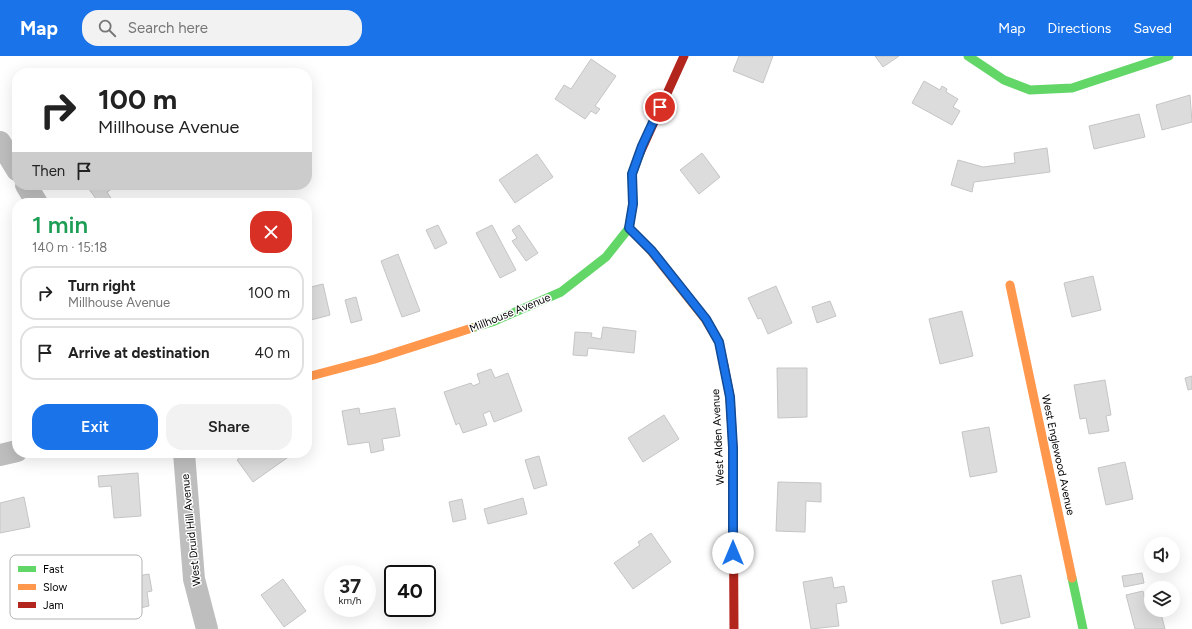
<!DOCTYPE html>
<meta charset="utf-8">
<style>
body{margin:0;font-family:Figtree,sans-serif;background:#f2f2f2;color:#222;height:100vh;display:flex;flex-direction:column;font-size:15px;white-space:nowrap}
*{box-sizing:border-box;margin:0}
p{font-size:13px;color:#767676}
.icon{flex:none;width:22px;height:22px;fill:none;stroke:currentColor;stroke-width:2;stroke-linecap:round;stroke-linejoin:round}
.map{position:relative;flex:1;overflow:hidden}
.details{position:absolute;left:12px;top:142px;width:300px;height:260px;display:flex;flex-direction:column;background:#fff;border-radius:16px;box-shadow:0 4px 16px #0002}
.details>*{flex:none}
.hud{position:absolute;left:12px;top:12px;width:300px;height:122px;border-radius:16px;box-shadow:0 4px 16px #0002;background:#fff;color:#222;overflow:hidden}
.tools{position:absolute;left:1144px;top:481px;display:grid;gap:8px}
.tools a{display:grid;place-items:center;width:36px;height:36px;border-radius:50%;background:#fff;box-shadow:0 4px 16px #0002;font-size:20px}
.speed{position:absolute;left:324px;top:509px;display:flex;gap:8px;font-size:20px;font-weight:700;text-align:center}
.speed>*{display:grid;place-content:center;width:52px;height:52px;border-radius:50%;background:#fff;box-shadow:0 4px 16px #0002;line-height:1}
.speed small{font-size:10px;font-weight:400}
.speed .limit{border:2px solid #111;border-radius:6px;background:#fff;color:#111}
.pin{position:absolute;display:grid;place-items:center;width:34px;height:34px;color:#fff;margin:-17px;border:2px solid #fff;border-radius:50%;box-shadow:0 1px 4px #0007}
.me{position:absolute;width:44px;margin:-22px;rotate:0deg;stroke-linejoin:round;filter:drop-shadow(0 0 3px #0008)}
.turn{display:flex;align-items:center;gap:14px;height:84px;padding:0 20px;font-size:18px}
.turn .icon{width:52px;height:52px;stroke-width:2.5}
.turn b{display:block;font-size:28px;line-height:34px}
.then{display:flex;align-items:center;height:38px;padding:0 20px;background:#0003;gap:8px;font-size:15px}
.round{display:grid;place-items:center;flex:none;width:42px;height:42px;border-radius:16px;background:#f2f2f2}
.summary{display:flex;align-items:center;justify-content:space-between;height:68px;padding:0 20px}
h1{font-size:24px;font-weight:600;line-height:30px;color:#1e9e55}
.action{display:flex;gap:8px;margin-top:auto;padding:8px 20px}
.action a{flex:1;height:46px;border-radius:16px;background:#1a73e8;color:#fff;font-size:16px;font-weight:600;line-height:46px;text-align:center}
.action a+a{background:#f2f2f2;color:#222}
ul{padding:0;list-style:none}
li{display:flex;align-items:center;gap:12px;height:54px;margin:0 8px 6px;padding:0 12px;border:2px solid #e0e0e0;border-radius:16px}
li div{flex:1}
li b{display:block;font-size:15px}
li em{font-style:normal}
header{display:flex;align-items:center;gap:24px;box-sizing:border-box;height:56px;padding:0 20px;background:#1a73e8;color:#fff}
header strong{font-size:19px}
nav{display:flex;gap:22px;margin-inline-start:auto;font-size:14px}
.search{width:280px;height:36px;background:#f2f2f2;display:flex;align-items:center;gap:10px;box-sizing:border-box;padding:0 14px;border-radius:16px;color:#767676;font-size:15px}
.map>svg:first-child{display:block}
</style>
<header>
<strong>Map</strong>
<div class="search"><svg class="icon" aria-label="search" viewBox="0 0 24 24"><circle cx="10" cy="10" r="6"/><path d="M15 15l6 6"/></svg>Search here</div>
<nav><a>Map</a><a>Directions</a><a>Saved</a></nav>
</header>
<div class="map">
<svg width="1192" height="573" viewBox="0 0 1192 573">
<rect width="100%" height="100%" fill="#fff"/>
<g fill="#dcdcdc" stroke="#c5c5c5">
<path d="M 739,0 L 773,0 L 763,27 L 733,15 Z"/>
<path d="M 875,0 L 899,0 L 883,11 Z"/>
<path d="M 591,3 L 616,20 L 595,50 L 600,53 L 596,58 L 591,55 L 585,63 L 555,43 L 564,29 L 571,33 Z"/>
<path d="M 924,25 L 940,34 L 942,30 L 947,33 L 946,36 L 958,43 L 953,51 L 960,55 L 952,69 L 912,47 Z"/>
<path d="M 1190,39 L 1192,66 L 1162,74 L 1156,49 Z"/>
<path d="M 1139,58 L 1145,81 L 1094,93 L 1089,70 Z"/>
<path d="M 1047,92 L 1050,116 L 974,126 L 972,136 L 951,129 L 958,104 L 983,111 L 1015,107 L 1014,97 Z"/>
<path d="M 702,97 L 720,121 L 699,138 L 680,114 Z"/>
<path d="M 537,98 L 553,121 L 515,147 L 499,124 Z"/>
<path d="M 86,129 L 118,129 L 107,136 L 114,147 L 99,147 Z"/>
<path d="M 438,169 L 447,187 L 435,193 L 426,174 Z"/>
<path d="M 492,169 L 516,214 L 500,222 L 476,177 Z"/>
<path d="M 519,169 L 538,197 L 526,205 L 512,185 L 517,182 L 512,174 Z"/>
<path d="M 398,198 L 420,255 L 402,261 L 381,205 Z"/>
<path d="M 1093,220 L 1101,254 L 1072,261 L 1064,227 Z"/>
<path d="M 323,228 L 330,259 L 307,265 L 307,232 Z"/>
<path d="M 776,230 L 792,267 L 768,278 L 761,262 L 758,263 L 748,242 Z"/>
<path d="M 356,241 L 362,264 L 351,267 L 345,244 Z"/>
<path d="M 830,245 L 836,260 L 817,267 L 812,251 Z"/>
<path d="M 962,255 L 973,300 L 940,308 L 929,263 Z"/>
<path d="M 603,271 L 636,275 L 634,297 L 588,292 L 587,300 L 573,299 L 575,276 L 592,277 L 591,281 L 601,283 Z"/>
<path d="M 777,312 L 807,312 L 807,361 L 778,362 Z"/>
<path d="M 491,313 L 495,322 L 508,317 L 522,355 L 494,366 L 490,355 L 483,358 L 487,369 L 463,377 L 459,367 L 456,369 L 444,336 L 471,327 L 473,330 L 480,327 L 477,318 Z"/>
<path d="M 1192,320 L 1192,333 L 1188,334 L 1185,322 Z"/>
<path d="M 1105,324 L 1111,359 L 1106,360 L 1109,375 L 1089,378 L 1086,362 L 1080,363 L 1074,329 Z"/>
<path d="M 359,352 L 360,358 L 395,352 L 400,380 L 382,383 L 384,394 L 371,397 L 369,386 L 348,389 L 342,355 Z"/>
<path d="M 664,359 L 679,383 L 643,406 L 628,382 Z"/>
<path d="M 989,371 L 997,416 L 970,421 L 962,376 Z"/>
<path d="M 246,397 L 294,397 L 253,426 L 237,404 Z"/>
<path d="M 539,400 L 547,429 L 534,433 L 525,404 Z"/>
<path d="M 1125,406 L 1133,443 L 1106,449 L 1098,412 Z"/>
<path d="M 138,417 L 141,460 L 114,462 L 111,430 L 99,431 L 98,420 Z"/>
<path d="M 778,426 L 821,427 L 821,446 L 806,445 L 805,476 L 776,475 Z"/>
<path d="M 24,441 L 30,471 L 0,477 L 0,447 Z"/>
<path d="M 523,442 L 527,458 L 488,468 L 484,453 Z"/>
<path d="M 462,443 L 466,463 L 453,466 L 449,446 Z"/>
<path d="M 651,477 L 671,506 L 633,533 L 614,507 L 640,489 L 638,486 Z"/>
<path d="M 1142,517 L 1144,527 L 1124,531 L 1122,520 Z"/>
<path d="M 149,518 L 152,535 L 147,536 L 149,550 L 140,552 L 141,556 L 119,560 L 114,524 Z"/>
<path d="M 1021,519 L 1030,561 L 1001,568 L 992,525 Z"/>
<path d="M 832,521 L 834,532 L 844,530 L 847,546 L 836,548 L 839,570 L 811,573 L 803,526 Z"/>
<path d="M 283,523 L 306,555 L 284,571 L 261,539 Z"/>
<path d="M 1143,535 L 1145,544 L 1151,542 L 1151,554 L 1160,554 L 1165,573 L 1135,573 L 1126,539 Z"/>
</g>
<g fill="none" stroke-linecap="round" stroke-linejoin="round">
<g stroke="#bebebe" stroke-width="22">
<path d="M 0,86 L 17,114"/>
<path d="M 26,129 L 37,147"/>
<path d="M 184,397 L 194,523 L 207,573"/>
<path d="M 0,399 L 17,395"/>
</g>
<g stroke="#63d668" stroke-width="9">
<path d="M 968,0 L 1004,24 L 1030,34 L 1072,32 L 1169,0"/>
<path d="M 472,272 L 492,266 L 561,236 L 606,201 L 629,172 L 633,148 L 632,118 L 640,97"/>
<path d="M 1072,522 L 1083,573"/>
</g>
<g stroke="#ff974d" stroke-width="9">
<path d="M 629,172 L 651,195 L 705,263 L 719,286 L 724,310"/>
<path d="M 1010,229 L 1072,522"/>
<path d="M 307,321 L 375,303 L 472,272"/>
</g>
<g stroke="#b3261e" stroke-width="9">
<path d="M 640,97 L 684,0"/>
<path d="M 724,310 L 730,341 L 733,392 L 734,573"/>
</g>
</g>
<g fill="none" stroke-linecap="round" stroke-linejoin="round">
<defs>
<path id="route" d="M 660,51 L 642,90 L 632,118 L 633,148 L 629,172 L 652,195 L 706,263 L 719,286 L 730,341 L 733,392 L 733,497"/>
</defs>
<use href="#route" stroke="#114b97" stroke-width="10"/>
<use href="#route" stroke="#1a73e8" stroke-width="7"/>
</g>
<g text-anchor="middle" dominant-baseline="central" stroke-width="3" stroke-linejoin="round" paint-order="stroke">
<g font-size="11" fill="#000" stroke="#fff">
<text transform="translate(510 257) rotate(-22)">Millhouse Avenue</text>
<text transform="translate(718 381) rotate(-93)">West Alden Avenue</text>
<text transform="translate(1058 399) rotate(78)">West Englewood Avenue</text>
<text transform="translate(191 474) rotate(-96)">West Druid Hill Avenue</text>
</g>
</g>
<rect x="10" y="499" width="132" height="64" rx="6" fill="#fff" stroke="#b2b2b2" stroke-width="1"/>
<rect x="18" y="510" width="18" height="6" fill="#63d668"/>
<rect x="18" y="528" width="18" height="6" fill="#ff974d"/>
<rect x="18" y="546" width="18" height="6" fill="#b3261e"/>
<g font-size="11" fill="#000">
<text x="43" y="517">Fast</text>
<text x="43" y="535">Slow</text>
<text x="43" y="553">Jam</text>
</g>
</svg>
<div class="tools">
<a><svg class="icon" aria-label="sound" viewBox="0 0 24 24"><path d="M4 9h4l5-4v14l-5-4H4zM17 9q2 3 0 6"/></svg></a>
<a><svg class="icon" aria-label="layers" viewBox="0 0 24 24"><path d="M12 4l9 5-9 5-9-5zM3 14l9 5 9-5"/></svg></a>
</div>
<div class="speed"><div>37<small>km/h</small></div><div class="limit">40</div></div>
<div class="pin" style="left:660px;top:51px;background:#d93025"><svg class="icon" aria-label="arrive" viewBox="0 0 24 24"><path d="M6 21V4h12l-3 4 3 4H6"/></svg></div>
<svg class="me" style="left:733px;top:497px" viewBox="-20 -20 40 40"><circle r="19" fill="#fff"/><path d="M0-13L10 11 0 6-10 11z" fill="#1a73e8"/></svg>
<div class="hud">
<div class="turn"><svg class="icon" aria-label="right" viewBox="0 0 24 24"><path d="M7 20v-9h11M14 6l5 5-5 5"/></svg><div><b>100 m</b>Millhouse Avenue</div></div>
<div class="then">Then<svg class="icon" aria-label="arrive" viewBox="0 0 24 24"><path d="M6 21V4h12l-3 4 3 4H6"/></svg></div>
</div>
<section class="details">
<div class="summary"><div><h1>1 min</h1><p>140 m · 15:18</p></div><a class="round" style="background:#d93025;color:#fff"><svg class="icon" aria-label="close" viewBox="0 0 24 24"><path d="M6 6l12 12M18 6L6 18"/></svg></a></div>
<ul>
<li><svg class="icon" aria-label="right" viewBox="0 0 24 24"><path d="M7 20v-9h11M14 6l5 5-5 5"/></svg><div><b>Turn right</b><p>Millhouse Avenue</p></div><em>100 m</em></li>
<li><svg class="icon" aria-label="arrive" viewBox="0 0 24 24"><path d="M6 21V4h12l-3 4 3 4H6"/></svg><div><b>Arrive at destination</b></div><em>40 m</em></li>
</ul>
<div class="action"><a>Exit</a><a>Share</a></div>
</section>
</div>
